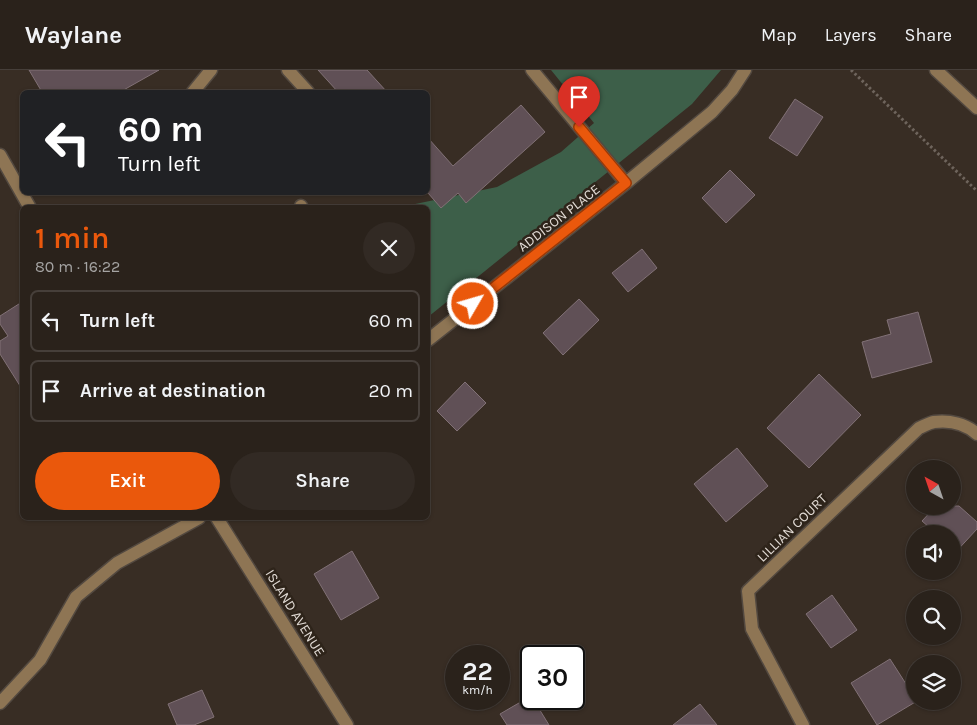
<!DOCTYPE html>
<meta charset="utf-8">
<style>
body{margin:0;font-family:Karla,sans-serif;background:#322a24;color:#f1f3f6;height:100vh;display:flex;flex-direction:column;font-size:19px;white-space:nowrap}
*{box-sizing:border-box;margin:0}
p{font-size:16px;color:#a5a4a3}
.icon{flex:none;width:28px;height:28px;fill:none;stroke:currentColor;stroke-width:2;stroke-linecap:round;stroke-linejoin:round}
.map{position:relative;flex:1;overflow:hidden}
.panel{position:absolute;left:20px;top:135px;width:410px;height:315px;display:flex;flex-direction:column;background:#2a221b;border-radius:8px;box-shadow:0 1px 4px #0004,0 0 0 1px #463f3a}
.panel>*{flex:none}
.hud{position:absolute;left:20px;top:20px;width:410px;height:105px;border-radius:8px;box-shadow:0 1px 4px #0004,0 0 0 1px #463f3a;background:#202124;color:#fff;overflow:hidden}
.needle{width:32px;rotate:320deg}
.fabs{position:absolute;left:906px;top:390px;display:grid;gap:10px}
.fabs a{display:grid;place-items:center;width:55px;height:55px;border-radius:50%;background:#2a221b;box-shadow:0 1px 4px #0004,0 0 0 1px #463f3a;font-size:25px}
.speed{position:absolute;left:445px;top:575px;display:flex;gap:10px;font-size:25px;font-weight:700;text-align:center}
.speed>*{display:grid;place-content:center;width:65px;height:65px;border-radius:50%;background:#2a221b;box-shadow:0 1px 4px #0004,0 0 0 1px #463f3a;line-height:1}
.speed small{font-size:12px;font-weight:400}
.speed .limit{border:2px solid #111;border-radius:8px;background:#fff;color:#111}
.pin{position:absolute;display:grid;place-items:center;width:42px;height:42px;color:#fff;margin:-51px -21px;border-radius:50% 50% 50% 0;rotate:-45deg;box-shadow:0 0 5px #0007}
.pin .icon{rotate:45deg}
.me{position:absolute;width:55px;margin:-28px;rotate:52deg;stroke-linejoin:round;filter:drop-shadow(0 0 4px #0008)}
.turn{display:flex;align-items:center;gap:18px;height:105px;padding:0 15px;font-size:22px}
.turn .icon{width:65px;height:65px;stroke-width:2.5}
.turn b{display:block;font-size:35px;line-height:42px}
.round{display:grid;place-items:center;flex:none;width:52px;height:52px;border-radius:26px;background:#322a24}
.headline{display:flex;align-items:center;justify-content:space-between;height:85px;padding:0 15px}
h1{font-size:30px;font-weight:600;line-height:38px;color:#ea580c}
.cta{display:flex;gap:10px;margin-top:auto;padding:10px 15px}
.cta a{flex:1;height:58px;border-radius:30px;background:#ea580c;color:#fff;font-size:20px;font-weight:600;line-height:58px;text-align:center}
.cta a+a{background:#322a24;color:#f1f3f6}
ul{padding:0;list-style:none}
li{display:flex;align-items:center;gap:15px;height:62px;margin:0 10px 8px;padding:0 5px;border:2px solid #463f3a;border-radius:8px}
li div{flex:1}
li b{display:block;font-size:19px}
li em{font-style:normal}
header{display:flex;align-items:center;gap:30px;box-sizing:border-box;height:70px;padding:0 25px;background:#2a221b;border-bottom:1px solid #463f3a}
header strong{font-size:24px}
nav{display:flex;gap:28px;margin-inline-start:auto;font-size:18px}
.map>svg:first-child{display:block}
</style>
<header>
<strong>Waylane</strong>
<nav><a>Map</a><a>Layers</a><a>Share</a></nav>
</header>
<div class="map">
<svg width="977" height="655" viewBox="0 0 977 655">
<rect width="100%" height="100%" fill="#382d24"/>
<path fill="#3d5f49" d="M 551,0 L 721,0 L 692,34 L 428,247 L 428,138 L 396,138 L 497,117 L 561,82 L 594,53 Z"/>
<g fill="#605056" stroke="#817176">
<path d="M 29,0 L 159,0 L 120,22 L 42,22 Z"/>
<path d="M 318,0 L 367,0 L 387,22 L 338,22 Z"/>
<path d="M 795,29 L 823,47 L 797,86 L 769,68 Z"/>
<path d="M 521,35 L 545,62 L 466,133 L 458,123 L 441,138 L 428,123 L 428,68 L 453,96 Z"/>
<path d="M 730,100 L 755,125 L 726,153 L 702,128 Z"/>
<path d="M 642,179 L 657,198 L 628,222 L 612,203 Z"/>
<path d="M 579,229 L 599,250 L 563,285 L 543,263 Z"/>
<path d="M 22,232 L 22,319 L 0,284 L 0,271 L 8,266 L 0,254 L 0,246 Z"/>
<path d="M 918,242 L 932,292 L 872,308 L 862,272 L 891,264 L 887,250 Z"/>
<path d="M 819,304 L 861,345 L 809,398 L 767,358 Z"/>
<path d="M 465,312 L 486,333 L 457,361 L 437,341 Z"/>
<path d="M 737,378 L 768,416 L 726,452 L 694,414 Z"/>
<path d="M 936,436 L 959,436 L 977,452 L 977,459 L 952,486 L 952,464 L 937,464 L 922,451 Z"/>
<path d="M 352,481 L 379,528 L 341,550 L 314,504 Z"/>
<path d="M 832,525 L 857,560 L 831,578 L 806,544 Z"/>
<path d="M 890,589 L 915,628 L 915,631 L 917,631 L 877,655 L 851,613 Z"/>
<path d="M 202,620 L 214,647 L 194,655 L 177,655 L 168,634 Z"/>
<path d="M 531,626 L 531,629 L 533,629 L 549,655 L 507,655 L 500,644 Z"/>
<path d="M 700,634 L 717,655 L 673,655 Z"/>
</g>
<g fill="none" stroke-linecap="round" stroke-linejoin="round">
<defs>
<g id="minor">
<path d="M 288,0 L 308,22"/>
<path d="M 532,0 L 626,113"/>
<path d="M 936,0 L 977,38"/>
<path d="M 193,22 L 211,0"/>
<path d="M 0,85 L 30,138"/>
<path d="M 301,136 L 302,138"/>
<path d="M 428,270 L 626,113 L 712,42 L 732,20 L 745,0"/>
<path d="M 217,448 L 347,655"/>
<path d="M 0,633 L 40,590 L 76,527 L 117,493 L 199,448"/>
<path d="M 803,655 L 752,559 L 748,521 L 919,358 C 924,356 929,353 934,352 C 950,350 966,354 977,364"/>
</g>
</defs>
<use href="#minor" stroke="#534940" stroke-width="15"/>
<path stroke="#6e645c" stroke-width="3" stroke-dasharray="2.5 2.5" stroke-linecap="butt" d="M 851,0 L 977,121"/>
<use href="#minor" stroke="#8e7554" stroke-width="12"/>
</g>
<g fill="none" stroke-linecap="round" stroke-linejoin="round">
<defs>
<path id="route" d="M 473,234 L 626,113 L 579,57"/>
</defs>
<use href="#route" stroke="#983908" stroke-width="12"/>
<use href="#route" stroke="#ea580c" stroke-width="9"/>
</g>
<g text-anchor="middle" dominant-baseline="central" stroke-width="5" stroke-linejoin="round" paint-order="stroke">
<g font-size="14" fill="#e2dbd5" stroke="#2e241a">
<text transform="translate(559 148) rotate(-38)">ADDISON PLACE</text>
<text transform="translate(792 458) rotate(-44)">LILLIAN COURT</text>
<text transform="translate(295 543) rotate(58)">ISLAND AVENUE</text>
</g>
</g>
</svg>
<div class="fabs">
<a><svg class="needle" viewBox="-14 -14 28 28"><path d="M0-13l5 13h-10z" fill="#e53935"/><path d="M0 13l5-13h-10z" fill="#a5a4a3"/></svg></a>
<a><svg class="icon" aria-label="sound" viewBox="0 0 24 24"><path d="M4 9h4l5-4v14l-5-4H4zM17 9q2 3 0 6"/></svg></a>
<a><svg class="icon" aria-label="search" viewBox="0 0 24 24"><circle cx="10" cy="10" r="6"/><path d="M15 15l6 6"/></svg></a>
<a><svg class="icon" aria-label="layers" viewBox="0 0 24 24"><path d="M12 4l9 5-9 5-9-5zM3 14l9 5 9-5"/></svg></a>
</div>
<div class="speed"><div>22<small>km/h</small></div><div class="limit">30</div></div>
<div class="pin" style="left:579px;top:57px;background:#d93025"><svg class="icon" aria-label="arrive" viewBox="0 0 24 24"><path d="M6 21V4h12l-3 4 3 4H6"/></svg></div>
<svg class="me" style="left:473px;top:234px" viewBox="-20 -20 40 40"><circle r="17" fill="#ea580c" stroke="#fff" stroke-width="3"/><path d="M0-11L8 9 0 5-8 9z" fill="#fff"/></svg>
<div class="hud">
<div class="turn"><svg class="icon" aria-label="left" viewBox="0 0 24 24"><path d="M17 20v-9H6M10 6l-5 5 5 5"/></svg><div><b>60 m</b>Turn left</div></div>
</div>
<section class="panel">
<div class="headline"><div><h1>1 min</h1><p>80 m · 16:22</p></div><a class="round"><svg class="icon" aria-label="close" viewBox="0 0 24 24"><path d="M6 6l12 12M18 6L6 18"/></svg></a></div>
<ul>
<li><svg class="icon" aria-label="left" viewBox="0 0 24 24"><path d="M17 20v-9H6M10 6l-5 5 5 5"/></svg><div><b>Turn left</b></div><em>60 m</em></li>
<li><svg class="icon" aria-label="arrive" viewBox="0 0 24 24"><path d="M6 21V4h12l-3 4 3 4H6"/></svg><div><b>Arrive at destination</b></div><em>20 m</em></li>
</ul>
<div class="cta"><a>Exit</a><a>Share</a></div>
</section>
</div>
